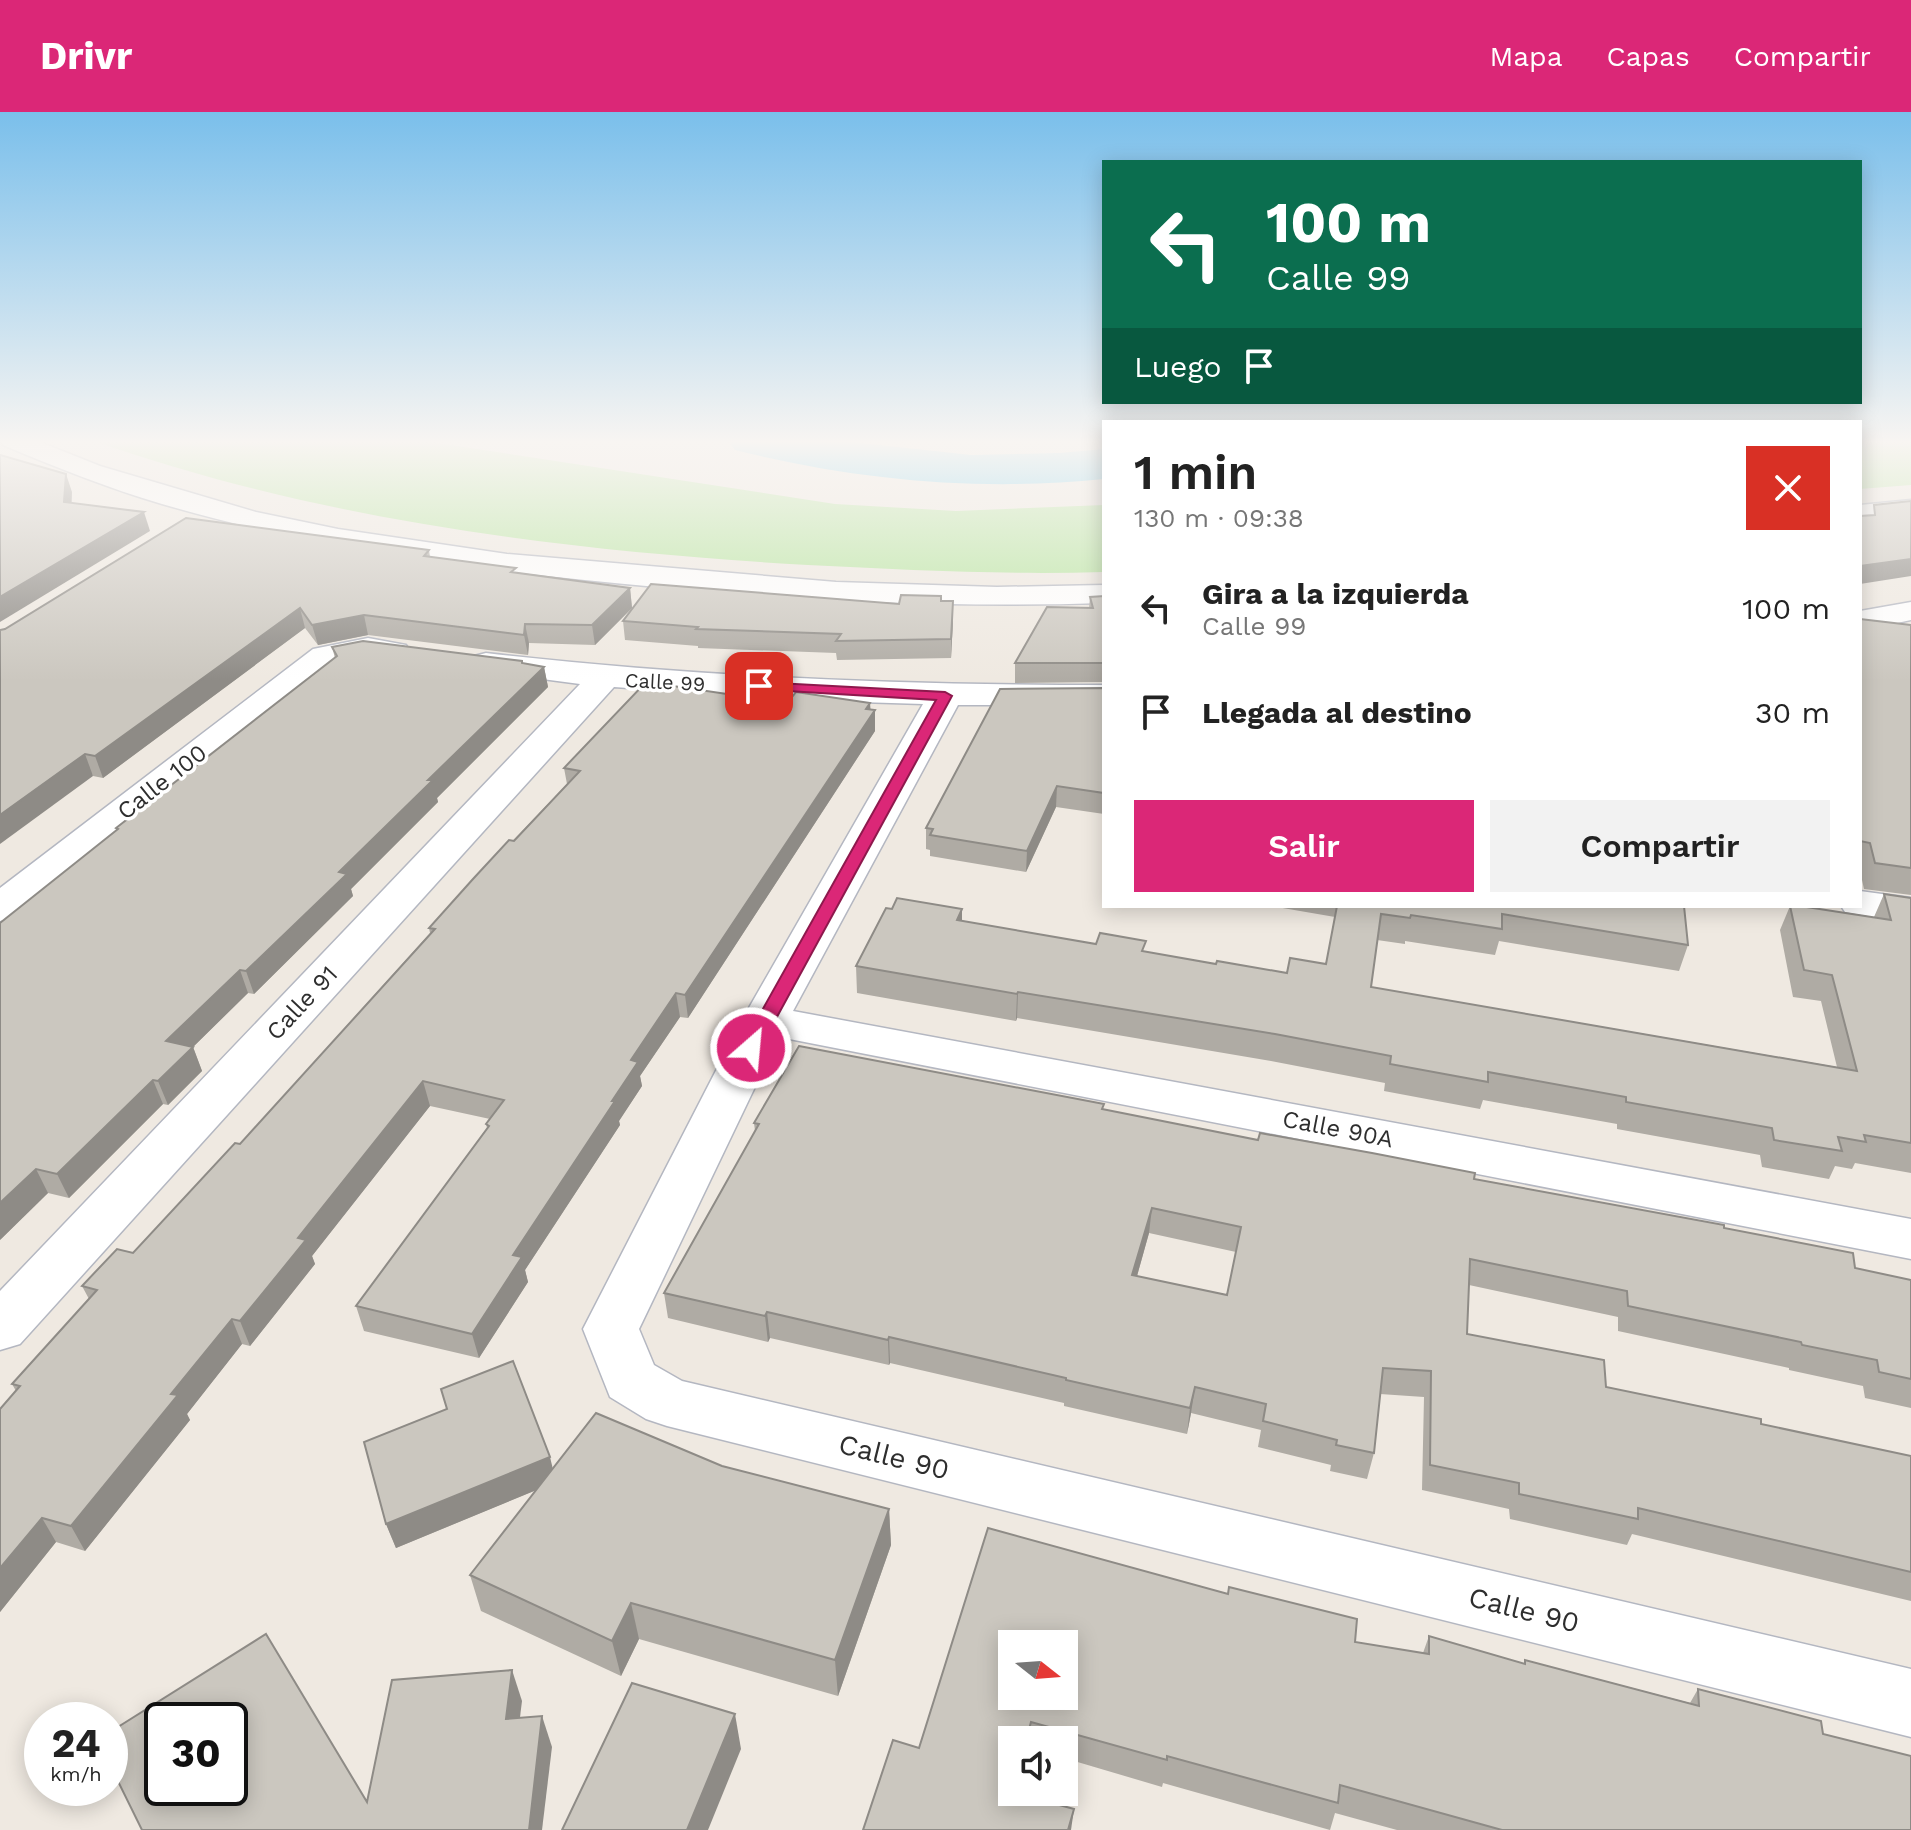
<!DOCTYPE html>
<html lang="es">
<meta charset="utf-8">
<style>
body{margin:0;font-family:"Work Sans",sans-serif;background:#f2f2f2;color:#222;height:100vh;display:flex;flex-direction:column;font-size:30px;white-space:nowrap}
*{box-sizing:border-box;margin:0}
p{font-size:26px;color:#767676}
.icon{flex:none;width:44px;height:44px;fill:none;stroke:currentColor;stroke-width:2;stroke-linecap:round;stroke-linejoin:round}
.map{position:relative;flex:1;overflow:hidden}
.sheet{position:absolute;left:1102px;top:308px;width:760px;height:488px;display:flex;flex-direction:column;background:#fff;border-radius:0px;box-shadow:0 4px 20px #0003}
.sheet>*{flex:none}
.banner{position:absolute;left:1102px;top:48px;width:760px;height:244px;border-radius:0px;box-shadow:0 4px 20px #0003;background:#0b6e4f;color:#fff;overflow:hidden}
.needle{width:52px;rotate:107deg}
.controls{position:absolute;left:998px;top:1518px;display:grid;gap:16px}
.controls a{display:grid;place-items:center;width:80px;height:80px;border-radius:0px;background:#fff;box-shadow:0 4px 20px #0003;font-size:40px}
.speed{position:absolute;left:24px;top:1590px;display:flex;gap:16px;font-size:40px;font-weight:700;text-align:center}
.speed>*{display:grid;place-content:center;width:104px;height:104px;border-radius:50%;background:#fff;box-shadow:0 4px 20px #0003;line-height:1}
.speed small{font-size:20px;font-weight:400}
.speed .limit{border:4px solid #111;border-radius:12px;background:#fff;color:#111}
.pin{position:absolute;display:grid;place-items:center;width:68px;height:68px;color:#fff;margin:-34px;border-radius:16px;box-shadow:0 4px 12px #0006}
.me{position:absolute;width:88px;margin:-44px;rotate:27deg;stroke-linejoin:round;filter:drop-shadow(0 0 6px #0008)}
.turn{display:flex;align-items:center;gap:28px;height:168px;padding:0 32px;font-size:36px}
.turn .icon{width:104px;height:104px;stroke-width:2.5}
.turn b{display:block;font-size:56px;line-height:68px}
.then{display:flex;align-items:center;height:76px;padding:0 32px;background:#0003;gap:16px;font-size:30px}
.round{display:grid;place-items:center;flex:none;width:84px;height:84px;border-radius:0px;background:#f2f2f2}
.overview{display:flex;align-items:center;justify-content:space-between;height:136px;padding:0 32px}
h1{font-size:48px;font-weight:600;line-height:60px}
.button{display:flex;gap:16px;margin-top:auto;padding:16px 32px}
.button a{flex:1;height:92px;border-radius:0px;background:#db2777;color:#fff;font-size:32px;font-weight:600;line-height:92px;text-align:center}
.button a+a{background:#f2f2f2;color:#222}
ul{padding:0;list-style:none}
li{display:flex;align-items:center;gap:24px;height:104px;padding:0 32px}
li div{flex:1}
li b{display:block;font-size:30px}
li em{font-style:normal}
header{display:flex;align-items:center;gap:48px;box-sizing:border-box;height:112px;padding:0 40px;background:#db2777;color:#fff}
header strong{font-size:38px}
nav{display:flex;gap:44px;margin-inline-start:auto;font-size:28px}
.map>svg:first-child{display:block}
</style>
<header>
<strong>Drivr</strong>
<nav><a>Mapa</a><a>Capas</a><a>Compartir</a></nav>
</header>
<div class="map">
<svg width="1911" height="1718" viewBox="0 0 1911 1718">
<rect width="100%" height="100%" fill="#efe9e1"/>
<g fill="#b6e59e">
<path d="M 91,328 L 418,328 L 835,392 L 956,399 L 1104,393 L 1104,460 C 1005,463 907,458 808,453 C 566,439 321,409 91,328 Z"/>
<path d="M 1860,328 L 1911,328 L 1911,373 L 1860,377 Z"/>
</g>
<g fill="none" stroke-linecap="round" stroke-linejoin="round">
<path fill="#75cff0" fill-rule="evenodd" d="M 728,328 L 833,328 L 971,343 L 1060,341 L 1104,337 L 1104,367 C 980,380 856,368 735,338 Z"/>
<defs>
<g id="minor">
<path d="M 0,328 L 35,328 L 100,354 L 256,400 L 338,417 L 507,442 L 836,470 L 997,475 L 1104,473 L 1104,491 C 954,496 806,489 657,475 C 490,460 323,439 162,392 C 108,376 55,355 3,333 Z"/>
<path d="M 1911,388 L 1911,404 L 1860,409 L 1860,393 Z"/>
<path d="M 1911,490 L 1911,508 L 1860,519 L 1860,499 Z"/>
<path d="M 368,526 L 406,533 L 410,540 L 406,547 L 394,550 L 368,546 L 336,552 L 15,805 L 0,809 L 0,776 L 313,537 Z"/>
<path d="M 486,541 C 692,565 897,573 1104,573 L 1104,593 L 958,593 L 793,899 L 1911,1107 L 1911,1147 L 779,925 L 639,1217 L 654,1253 L 682,1269 L 1911,1557 L 1911,1625 L 667,1314 L 646,1307 L 610,1285 L 583,1217 L 742,908 L 923,592 L 795,588 L 614,575 L 20,1232 L 0,1238 L 0,1179 L 580,572 L 474,558 L 469,551 L 474,544 Z"/>
<path d="M 1860,779 L 1911,786 L 1911,812 L 1845,800 L 1841,794 L 1860,794 Z"/>
</g>
</defs>
<use href="#minor" stroke="#b4b7c1" stroke-width="3"/>
<use href="#minor" fill="#fff" fill-rule="evenodd"/>
</g>
<g fill="#afaba4" fill-rule="evenodd">
<path d="M 429,438 L 430,445 L 517,461 L 630,476 L 632,496 L 595,533 L 529,531 L 528,543 L 368,523 L 318,533 L 305,516 L 103,666 L 93,664 L 0,518 Z"/>
<path d="M 1104,484 L 1104,570 L 1015,571 L 1015,551 L 1089,496 L 1090,485 Z"/>
<path d="M 941,489 L 953,508 L 951,546 L 837,548 L 836,541 L 698,536 L 698,534 L 625,528 L 623,509 Z"/>
<path d="M 1860,507 L 1911,513 L 1911,783 L 1864,777 L 1860,759 Z"/>
<path d="M 332,535 L 522,551 L 544,555 L 548,575 L 437,686 L 438,690 L 351,777 L 353,784 L 254,882 L 248,881 L 193,935 L 202,959 L 168,993 L 163,992 L 69,1086 L 48,1081 L 0,1128 L 116,718 L 116,716 L 335,546 Z"/>
<path d="M 1104,576 L 1104,702 L 1056,695 L 1026,760 L 930,744 L 930,738 L 926,737 L 926,716 Z"/>
<path d="M 787,591 L 871,597 L 875,619 L 688,906 L 680,905 L 640,964 L 642,974 L 619,1009 L 620,1013 L 525,1158 L 528,1170 L 479,1246 L 364,1219 L 356,1194 L 487,1016 L 486,1012 L 490,1007 L 430,994 L 312,1144 L 315,1152 L 250,1234 L 242,1232 L 187,1302 L 190,1308 L 85,1439 L 56,1430 L 0,1500 L 0,1297 L 16,1279 L 12,1272 L 89,1187 L 82,1174 L 133,1141 L 240,1032 L 430,821 L 429,816 L 567,672 L 564,656 Z"/>
<path d="M 1884,782 L 1911,786 L 1911,1061 L 1855,1051 L 1852,1057 L 1835,1054 L 1829,1067 L 1762,1055 L 1760,1043 L 1617,1017 L 1617,1012 L 1483,988 L 1480,997 L 1384,979 L 1385,971 L 1271,949 L 1017,906 L 1016,909 L 857,881 L 856,854 L 962,809 L 1216,852 L 1287,861 L 1326,852 L 1335,805 L 1271,794 L 1684,794 L 1688,833 L 1679,859 L 1499,829 L 1495,843 L 1405,829 L 1405,832 L 1377,828 L 1371,875 L 1837,955 L 1821,889 L 1793,885 L 1780,818 L 1790,794 L 1800,794 L 1874,805 Z"/>
<path d="M 1104,998 L 1258,1028 L 1474,1067 L 1724,1116 L 1855,1156 L 1911,1168 L 1911,1296 L 1865,1286 L 1863,1274 L 1789,1258 L 1789,1256 L 1618,1219 L 1618,1205 L 1469,1173 L 1467,1222 L 1606,1275 L 1761,1312 L 1911,1344 L 1911,1489 L 1632,1422 L 1627,1433 L 1510,1407 L 1509,1397 L 1422,1378 L 1424,1285 L 1380,1282 L 1374,1341 L 1367,1367 L 1330,1359 L 1331,1353 L 1258,1335 L 1261,1318 L 1191,1301 L 1187,1322 L 1064,1294 L 1064,1291 L 890,1251 L 889,1253 L 770,1226 L 768,1230 L 668,1206 L 664,1181 L 755,1019 L 754,1011 ZM 1149,1121 L 1236,1140 L 1227,1183 L 1137,1164 Z"/>
<path d="M 722,1354 L 889,1397 L 891,1433 L 838,1584 L 639,1527 L 621,1564 L 481,1499 L 470,1463 L 536,1378 L 396,1436 L 386,1412 L 553,1356 Z"/>
<path d="M 1429,1524 L 1524,1552 L 1525,1548 L 1690,1591 L 1698,1577 L 1823,1622 L 1911,1718 L 1397,1718 L 1335,1701 L 1330,1718 L 1163,1671 L 1162,1675 L 1064,1646 L 1064,1628 L 1012,1628 L 1018,1681 L 1071,1718 L 919,1636 L 1355,1530 L 1423,1541 Z"/>
</g>
<g fill="#8e8b86">
<path d="M 66,362 L 72,380 L 71,408 L 64,390 Z"/>
<path d="M 144,400 L 150,419 L 0,510 L 0,485 Z"/>
<path d="M 1911,447 L 1911,464 L 1860,472 L 1860,454 Z"/>
<path d="M 630,476 L 632,496 L 595,533 L 592,513 Z"/>
<path d="M 953,489 L 953,508 L 951,546 L 951,527 Z"/>
<path d="M 300,496 L 305,516 L 103,666 L 95,644 Z"/>
<path d="M 364,503 L 368,523 L 318,533 L 312,513 Z"/>
<path d="M 525,512 L 529,531 L 528,543 L 524,523 Z"/>
<path d="M 544,555 L 548,575 L 437,686 L 438,690 L 351,777 L 353,784 L 254,882 L 246,859 L 428,668 Z"/>
<path d="M 870,591 L 871,603 L 875,598 L 875,619 L 688,906 L 685,883 Z"/>
<path d="M 85,642 L 93,664 L 0,732 L 0,703 Z"/>
<path d="M 1057,674 L 1056,695 L 1026,760 L 1027,739 Z"/>
<path d="M 962,797 L 962,822 L 957,808 Z"/>
<path d="M 240,858 L 248,881 L 193,935 L 202,959 L 168,993 L 158,969 L 166,929 Z"/>
<path d="M 1018,880 L 1017,906 L 1016,909 L 1017,882 Z"/>
<path d="M 676,881 L 680,905 L 640,964 L 642,974 L 619,1009 L 620,1013 L 525,1158 L 528,1170 L 479,1246 L 472,1222 L 513,1143 L 612,989 L 631,948 Z"/>
<path d="M 153,968 L 163,992 L 69,1086 L 57,1062 Z"/>
<path d="M 423,969 L 430,994 L 312,1144 L 315,1152 L 250,1234 L 240,1209 L 298,1126 Z"/>
<path d="M 36,1057 L 48,1081 L 0,1128 L 0,1091 Z"/>
<path d="M 1152,1096 L 1149,1121 L 1130,1189 L 1132,1163 Z"/>
<path d="M 767,1200 L 770,1226 L 768,1230 L 765,1204 Z"/>
<path d="M 232,1207 L 242,1232 L 187,1302 L 190,1308 L 85,1439 L 71,1414 L 171,1282 Z"/>
<path d="M 889,1225 L 890,1251 L 889,1253 L 888,1228 Z"/>
<path d="M 1195,1275 L 1191,1301 L 1187,1322 L 1190,1296 Z"/>
<path d="M 550,1345 L 556,1370 L 396,1436 L 386,1412 Z"/>
<path d="M 889,1397 L 891,1433 L 838,1584 L 835,1548 Z"/>
<path d="M 42,1406 L 56,1430 L 0,1500 L 0,1456 Z"/>
<path d="M 631,1491 L 639,1527 L 621,1564 L 612,1529 Z"/>
<path d="M 512,1558 L 522,1589 L 516,1638 L 506,1607 Z"/>
<path d="M 735,1602 L 741,1637 L 708,1718 L 687,1718 Z"/>
<path d="M 542,1604 L 552,1635 L 542,1718 L 529,1718 Z"/>
<path d="M 1031,1610 L 1030,1628 L 1026,1628 Z"/>
<path d="M 1074,1697 L 1071,1718 L 1068,1718 Z"/>
</g>
<g fill="#cbc7bf" stroke="#8e8b86" stroke-width="2" fill-rule="evenodd">
<path d="M 0,343 L 66,362 L 64,390 L 144,400 L 0,485 Z"/>
<path d="M 1911,389 L 1911,447 L 1860,454 L 1860,404 L 1875,403 L 1874,393 Z"/>
<path d="M 186,406 L 429,438 L 424,444 L 516,456 L 511,460 L 630,476 L 592,513 L 525,512 L 524,523 L 364,503 L 312,513 L 300,496 L 95,644 L 85,642 L 0,703 L 0,518 L 5,517 Z"/>
<path d="M 651,472 L 899,492 L 901,483 L 941,484 L 941,489 L 953,489 L 951,527 L 836,529 L 841,522 L 696,517 L 698,515 L 623,509 Z"/>
<path d="M 1104,484 L 1104,551 L 1015,551 L 1047,495 L 1093,496 L 1090,485 Z"/>
<path d="M 1860,507 L 1911,513 L 1911,756 L 1875,751 L 1870,731 L 1860,729 Z"/>
<path d="M 363,529 L 522,549 L 522,551 L 544,555 L 428,668 L 433,668 L 339,760 L 347,762 L 246,859 L 240,858 L 166,929 L 193,935 L 158,969 L 153,968 L 57,1062 L 36,1057 L 0,1091 L 0,811 L 118,717 L 116,716 L 337,544 L 332,535 Z"/>
<path d="M 646,570 L 787,591 L 796,580 L 870,591 L 866,597 L 875,598 L 685,883 L 676,881 L 631,948 L 638,950 L 612,989 L 615,989 L 513,1143 L 522,1145 L 472,1222 L 356,1194 L 489,1014 L 486,1012 L 504,988 L 423,969 L 298,1126 L 306,1128 L 240,1209 L 232,1207 L 171,1282 L 178,1283 L 71,1414 L 42,1406 L 0,1456 L 0,1297 L 20,1274 L 12,1272 L 97,1178 L 82,1174 L 117,1137 L 133,1141 L 235,1031 L 240,1032 L 435,817 L 429,816 L 473,767 L 509,728 L 514,729 L 580,659 L 564,656 Z"/>
<path d="M 1104,576 L 1104,681 L 1057,674 L 1027,739 L 930,723 L 933,717 L 926,716 L 1000,577 Z"/>
<path d="M 1884,782 L 1911,786 L 1911,1031 L 1864,1023 L 1866,1030 L 1838,1025 L 1842,1039 L 1774,1028 L 1772,1016 L 1626,990 L 1626,985 L 1488,960 L 1488,970 L 1390,952 L 1391,944 L 1275,922 L 1018,880 L 1017,882 L 856,854 L 886,796 L 892,797 L 897,786 L 962,797 L 957,808 L 1096,832 L 1100,821 L 1146,829 L 1142,839 L 1216,852 L 1217,849 L 1287,861 L 1290,846 L 1326,852 L 1337,794 L 1684,794 L 1688,833 L 1502,802 L 1502,817 L 1411,803 L 1410,806 L 1381,802 L 1371,875 L 1857,959 L 1832,863 L 1804,858 L 1790,794 L 1800,794 L 1891,808 Z"/>
<path d="M 799,934 L 1104,992 L 1102,997 L 1258,1028 L 1260,1021 L 1372,1041 L 1475,1061 L 1474,1067 L 1724,1113 L 1724,1116 L 1853,1141 L 1855,1156 L 1911,1168 L 1911,1267 L 1879,1260 L 1877,1248 L 1802,1233 L 1801,1230 L 1628,1194 L 1627,1179 L 1470,1147 L 1467,1222 L 1604,1248 L 1606,1275 L 1761,1307 L 1761,1312 L 1911,1344 L 1911,1460 L 1638,1396 L 1638,1407 L 1519,1382 L 1519,1371 L 1430,1353 L 1431,1259 L 1383,1256 L 1374,1341 L 1336,1333 L 1337,1328 L 1263,1309 L 1266,1292 L 1195,1275 L 1190,1296 L 1066,1268 L 1066,1266 L 889,1225 L 888,1228 L 767,1200 L 765,1204 L 664,1181 L 759,1012 L 754,1011 ZM 1152,1096 L 1241,1115 L 1227,1183 L 1132,1163 Z"/>
<path d="M 513,1249 L 550,1345 L 386,1412 L 364,1330 L 447,1297 L 441,1277 Z"/>
<path d="M 596,1301 L 722,1354 L 889,1397 L 835,1548 L 631,1491 L 612,1529 L 470,1463 Z"/>
<path d="M 988,1416 L 1228,1482 L 1229,1475 L 1357,1507 L 1355,1530 L 1429,1542 L 1429,1524 L 1525,1552 L 1525,1548 L 1699,1594 L 1698,1577 L 1821,1609 L 1823,1622 L 1911,1644 L 1911,1718 L 1502,1718 L 1340,1673 L 1338,1691 L 1167,1644 L 1167,1648 L 1031,1610 L 1026,1628 L 1012,1628 L 1012,1680 L 1074,1697 L 1068,1718 L 863,1718 L 893,1628 L 919,1636 ZM 1012,1532 L 1064,1532 L 1064,1584 L 1012,1584 Z"/>
<path d="M 266,1522 L 367,1690 L 392,1568 L 512,1558 L 506,1607 L 542,1604 L 529,1718 L 142,1718 L 110,1653 L 110,1620 ZM 162,1608 L 230,1608 L 230,1676 L 162,1676 Z"/>
<path d="M 632,1571 L 735,1602 L 687,1718 L 562,1718 Z"/>
</g>
<linearGradient id="sky" x2="0" y2="1"><stop stop-color="#7abfeb"/><stop offset="0.58" stop-color="#f8f5f2"/><stop offset="1" stop-color="#f8f5f2" stop-opacity="0"/></linearGradient>
<rect width="1911" height="569" fill="url(#sky)"/>
<path fill="#db2777" stroke="#8e194d" stroke-width="2" d="M 759,570 L 945,580 L 952,584 L 760,936 L 751,943 L 741,936 L 936,588 L 754,577 L 754,571 Z"/>
<g text-anchor="middle" dominant-baseline="central" stroke-width="7" stroke-linejoin="round" paint-order="stroke">
<g font-size="20" fill="#2e2e2e" stroke="#fff">
<text transform="translate(665 570) rotate(3)">Calle 99</text>
</g>
<g font-size="24" fill="#2e2e2e" stroke="#fff">
<text transform="translate(162 670) rotate(-38)">Calle 100</text>
<text transform="translate(302 891) rotate(-47)">Calle 91</text>
<text transform="translate(1338 1017) rotate(11)">Calle 90A</text>
</g>
<g font-size="28" fill="#2e2e2e" stroke="#fff">
<text transform="translate(894 1345) rotate(14)">Calle 90</text>
<text transform="translate(1524 1498) rotate(14)">Calle 90</text>
</g>
</g>
</svg>
<div class="controls">
<a><svg class="needle" viewBox="-14 -14 28 28"><path d="M0-13l5 13h-10z" fill="#e53935"/><path d="M0 13l5-13h-10z" fill="#767676"/></svg></a>
<a><svg class="icon" aria-label="sound" viewBox="0 0 24 24"><path d="M4 9h4l5-4v14l-5-4H4zM17 9q2 3 0 6"/></svg></a>
</div>
<div class="speed"><div>24<small>km/h</small></div><div class="limit">30</div></div>
<div class="pin" style="left:759px;top:574px;background:#d93025"><svg class="icon" aria-label="arrive" viewBox="0 0 24 24"><path d="M6 21V4h12l-3 4 3 4H6"/></svg></div>
<svg class="me" style="left:751px;top:936px" viewBox="-20 -20 40 40"><circle r="17" fill="#db2777" stroke="#fff" stroke-width="3"/><path d="M0-11L8 9 0 5-8 9z" fill="#fff"/></svg>
<div class="banner">
<div class="turn"><svg class="icon" aria-label="left" viewBox="0 0 24 24"><path d="M17 20v-9H6M10 6l-5 5 5 5"/></svg><div><b>100 m</b>Calle 99</div></div>
<div class="then">Luego<svg class="icon" aria-label="arrive" viewBox="0 0 24 24"><path d="M6 21V4h12l-3 4 3 4H6"/></svg></div>
</div>
<section class="sheet">
<div class="overview"><div><h1>1 min</h1><p>130 m · 09:38</p></div><a class="round" style="background:#d93025;color:#fff"><svg class="icon" aria-label="close" viewBox="0 0 24 24"><path d="M6 6l12 12M18 6L6 18"/></svg></a></div>
<ul>
<li><svg class="icon" aria-label="left" viewBox="0 0 24 24"><path d="M17 20v-9H6M10 6l-5 5 5 5"/></svg><div><b>Gira a la izquierda</b><p>Calle 99</p></div><em>100 m</em></li>
<li><svg class="icon" aria-label="arrive" viewBox="0 0 24 24"><path d="M6 21V4h12l-3 4 3 4H6"/></svg><div><b>Llegada al destino</b></div><em>30 m</em></li>
</ul>
<div class="button"><a>Salir</a><a>Compartir</a></div>
</section>
</div>
